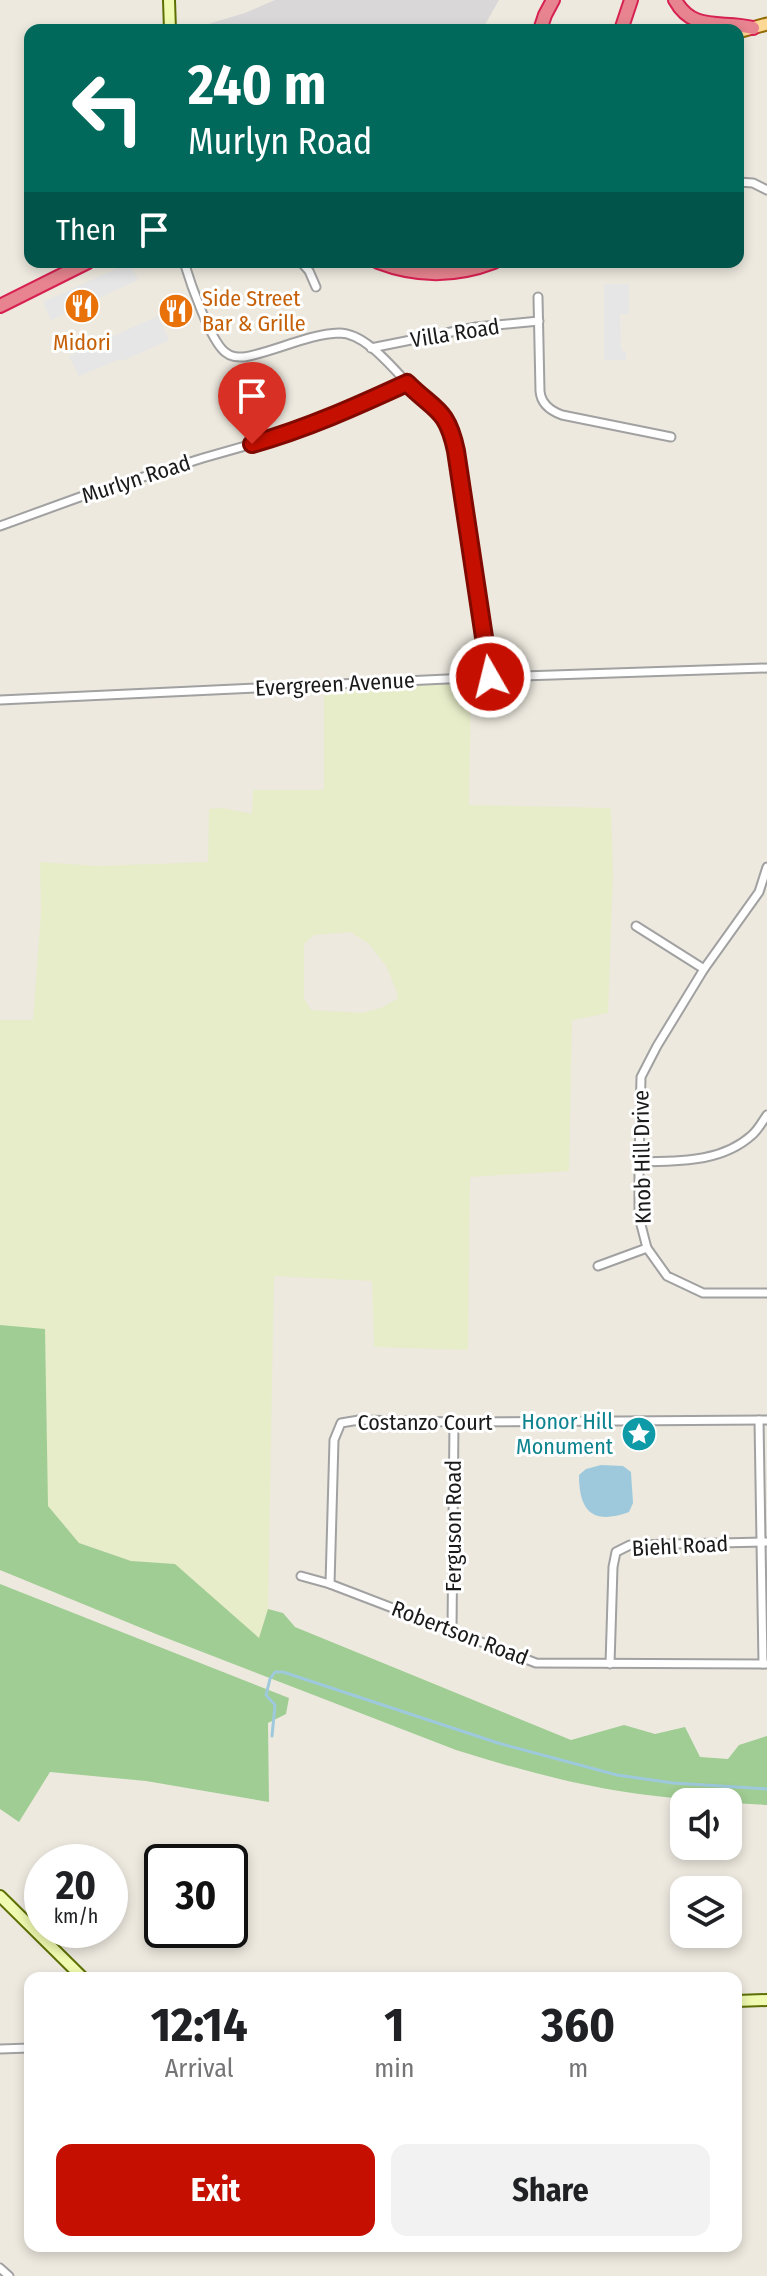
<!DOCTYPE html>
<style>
body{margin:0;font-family:"Fira Sans Condensed",sans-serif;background:#f2f2f2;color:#202124;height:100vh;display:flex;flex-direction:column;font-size:30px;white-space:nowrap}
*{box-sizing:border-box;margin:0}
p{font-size:26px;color:#757577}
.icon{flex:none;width:44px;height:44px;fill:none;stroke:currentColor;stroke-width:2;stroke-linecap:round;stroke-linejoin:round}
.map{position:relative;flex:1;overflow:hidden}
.panel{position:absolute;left:24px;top:1972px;width:718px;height:280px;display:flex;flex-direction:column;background:#fff;border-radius:16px;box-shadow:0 4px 12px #0003}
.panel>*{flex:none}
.hud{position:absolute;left:24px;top:24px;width:720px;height:244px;border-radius:16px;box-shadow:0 4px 12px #0003;background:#00695c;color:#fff;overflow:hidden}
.tools{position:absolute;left:670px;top:1788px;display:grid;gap:16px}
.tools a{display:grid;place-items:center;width:72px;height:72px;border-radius:16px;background:#fff;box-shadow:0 4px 12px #0003;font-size:40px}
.speed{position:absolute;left:24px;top:1844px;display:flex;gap:16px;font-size:40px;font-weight:700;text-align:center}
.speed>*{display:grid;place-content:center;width:104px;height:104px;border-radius:50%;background:#fff;box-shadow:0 4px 12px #0003;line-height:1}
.speed small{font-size:20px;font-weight:400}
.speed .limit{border:4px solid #111;border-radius:12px;background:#fff;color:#111}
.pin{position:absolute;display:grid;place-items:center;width:68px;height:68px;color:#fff;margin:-82px -34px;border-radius:50% 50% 50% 0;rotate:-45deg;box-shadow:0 0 8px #0007}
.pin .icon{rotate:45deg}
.me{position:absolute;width:88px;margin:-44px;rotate:352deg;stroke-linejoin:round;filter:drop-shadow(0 0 6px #0008)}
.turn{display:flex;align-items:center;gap:28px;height:168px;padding:0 32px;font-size:36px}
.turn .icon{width:104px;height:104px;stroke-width:2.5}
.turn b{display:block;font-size:56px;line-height:68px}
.then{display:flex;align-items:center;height:76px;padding:0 32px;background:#0003;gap:16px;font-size:30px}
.eta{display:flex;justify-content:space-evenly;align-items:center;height:136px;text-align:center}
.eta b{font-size:48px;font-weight:700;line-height:56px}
.action{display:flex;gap:16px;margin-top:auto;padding:16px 32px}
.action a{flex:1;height:92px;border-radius:16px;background:#c50f00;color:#fff;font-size:32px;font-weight:700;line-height:92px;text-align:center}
.action a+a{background:#f2f2f2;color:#202124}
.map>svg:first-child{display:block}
</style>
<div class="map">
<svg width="767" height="2276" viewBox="0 0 767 2276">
<rect width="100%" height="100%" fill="#ede9df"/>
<path fill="#d9d7d7" d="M 275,0 L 499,0 L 482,30 L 188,30 L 245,13 Z"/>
<path fill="#e7ecc9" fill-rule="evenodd" d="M 465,683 L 469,684 L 471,689 L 469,805 L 611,808 L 613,874 L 608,1013 L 572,1020 L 569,1171 L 470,1177 L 468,1350 L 374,1347 L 372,1281 L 274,1276 L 268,1609 L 259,1639 L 175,1564 L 131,1561 L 79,1543 L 47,1506 L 45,1330 L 0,1325 L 0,1020 L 33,1020 L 41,912 L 40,862 L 98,866 L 208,862 L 209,809 L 223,808 L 252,814 L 253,790 L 324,790 L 324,691 ZM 350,932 L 368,943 L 386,966 L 397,992 L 397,999 L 381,1008 L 362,1013 L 311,1010 L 304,998 L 304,944 L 314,935 Z"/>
<g fill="#a0cd93">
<path d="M 0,1325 L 45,1329 L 48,1506 L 79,1543 L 131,1561 L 175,1564 L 259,1638 L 268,1609 L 283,1613 L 295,1627 L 571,1740 L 624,1725 L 655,1734 L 685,1727 L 700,1757 L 728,1759 L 739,1745 L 767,1736 L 767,1805 C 718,1802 669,1799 619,1791 C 564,1782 510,1767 456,1750 L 156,1634 L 0,1570 Z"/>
<path d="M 0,1584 L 289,1698 L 286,1714 L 268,1723 L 269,1802 L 146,1781 L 50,1772 L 19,1822 L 0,1809 Z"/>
</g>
<g fill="#e6e6e6">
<path d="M 129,263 L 138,280 L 51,320 L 43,302 Z"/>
<path d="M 604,284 L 629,284 L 629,314 L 620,314 L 621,347 L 622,351 L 626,351 L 626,360 L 604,360 Z"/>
<path d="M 158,316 L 169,340 L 122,361 L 120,359 L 79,376 L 69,356 Z"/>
</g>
<path fill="#9ec9dc" d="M 601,1465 L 623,1466 L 631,1472 L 633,1503 L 629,1512 C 593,1525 579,1512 579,1475 L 586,1469 Z"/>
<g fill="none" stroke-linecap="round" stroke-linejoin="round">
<path stroke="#9ec9dc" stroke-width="3" d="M 272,1736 L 275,1705 L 266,1695 L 270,1679 L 275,1672 L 283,1672 L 498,1743 L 617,1775 L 673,1783 L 767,1789"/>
<defs>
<g id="street">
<path d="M 738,182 L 753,183 L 767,190"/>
<path d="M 184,262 C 190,282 210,340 225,352 C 231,357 236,357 244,357 C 274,352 308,334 339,333 C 368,333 397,374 416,392 C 425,401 437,406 444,417 C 451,427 453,439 456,451 L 490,677"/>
<path d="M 301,262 L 309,271 L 316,287"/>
<path d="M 538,297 L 540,391 C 541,404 551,411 562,415 L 671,437"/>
<path d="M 371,348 L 476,327 L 539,321"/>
<path d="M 0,526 L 80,497 L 203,458 L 277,437 L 407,383"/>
<path d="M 0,700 L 490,677 L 767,668"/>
<path d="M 767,867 L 759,892 L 704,969 L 657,1046 L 641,1077 L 639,1162 L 639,1217 L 647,1248 L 667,1276 L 703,1293 L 767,1293"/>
<path d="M 636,926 L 704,969"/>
<path d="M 639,1162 C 678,1161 721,1163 752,1135 C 758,1130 762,1122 767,1115"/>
<path d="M 598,1266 L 647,1248"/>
<path d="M 759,1420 L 763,1664"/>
<path d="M 301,1576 L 330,1584 L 536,1663 L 767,1664"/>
<path d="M 330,1584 L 334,1440 L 341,1423 L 359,1420 L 454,1422 L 767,1420"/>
<path d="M 452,1630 L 454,1422"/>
<path d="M 610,1664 L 613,1567 L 616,1552 L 630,1545 L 767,1542"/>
<path d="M 0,2049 L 30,2048"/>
<path d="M 0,2268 L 9,2276"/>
</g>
<g id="secondary">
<path d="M 169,0 L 170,30"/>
<path d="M 0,1896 L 83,1978"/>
<path d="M 736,2001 L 767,2000"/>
</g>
<path id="primary" d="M 738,32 L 767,24"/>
<g id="highway">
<path d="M 675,0 C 693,33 722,20 753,28"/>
<path d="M 540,30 L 545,15 L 553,0"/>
<path d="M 621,30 L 631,0"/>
<path d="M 378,262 C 417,277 455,277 494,262"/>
<path d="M 0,306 L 88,262"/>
</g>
</defs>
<use href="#street" stroke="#a1a1a1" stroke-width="11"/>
<use href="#secondary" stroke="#5c7003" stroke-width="14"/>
<use href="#primary" stroke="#916c00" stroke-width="15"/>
<use href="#highway" stroke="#d62151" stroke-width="16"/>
<use href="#street" stroke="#fff" stroke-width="7"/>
<use href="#secondary" stroke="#f0fab0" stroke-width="10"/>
<use href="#primary" stroke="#fdd894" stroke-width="11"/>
<use href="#highway" stroke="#e7848f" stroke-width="12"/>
</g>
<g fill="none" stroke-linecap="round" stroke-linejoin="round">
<defs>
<path id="route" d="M 252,444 C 306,429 357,406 407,383 C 435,411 447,408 456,451 L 490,677"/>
</defs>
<use href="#route" stroke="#800a00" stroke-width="20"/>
<use href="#route" stroke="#c50f00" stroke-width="14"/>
</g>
<defs>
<symbol id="restaurant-disc" viewBox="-11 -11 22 22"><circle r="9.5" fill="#e8710a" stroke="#fff"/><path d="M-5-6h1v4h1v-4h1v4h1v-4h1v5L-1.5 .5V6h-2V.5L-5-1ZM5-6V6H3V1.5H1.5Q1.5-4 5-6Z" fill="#fff"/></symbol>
<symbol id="sight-disc" viewBox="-11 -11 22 22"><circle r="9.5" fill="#0f9aa8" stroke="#fff"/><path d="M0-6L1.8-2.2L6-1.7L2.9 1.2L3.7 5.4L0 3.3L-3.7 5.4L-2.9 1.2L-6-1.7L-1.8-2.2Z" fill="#fff"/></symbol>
</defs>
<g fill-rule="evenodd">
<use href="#restaurant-disc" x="62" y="286" width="40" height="40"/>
<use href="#restaurant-disc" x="156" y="291" width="40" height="40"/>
<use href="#sight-disc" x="619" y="1414" width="40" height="40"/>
</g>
<g text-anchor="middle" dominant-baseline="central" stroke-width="6" stroke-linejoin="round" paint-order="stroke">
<g font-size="22" fill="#c56008" stroke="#fff" text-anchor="start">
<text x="202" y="298">Side Street<tspan x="202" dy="25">Bar &amp; Grille</tspan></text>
<text x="82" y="342" text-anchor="middle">Midori</text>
</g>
<g font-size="22" fill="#1a1a1a" stroke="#fff">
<text transform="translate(455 333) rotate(-9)">Villa Road</text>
<text transform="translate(136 479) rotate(-18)">Murlyn Road</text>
<text transform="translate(335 684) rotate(-3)">Evergreen Avenue</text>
<text transform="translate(642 1157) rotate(-91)">Knob Hill Drive</text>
<text x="425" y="1422">Costanzo Court</text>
<text transform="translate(453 1526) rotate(-90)">Ferguson Road</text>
<text transform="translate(680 1546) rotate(-3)">Biehl Road</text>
<text transform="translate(460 1633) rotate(21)">Robertson Road</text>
</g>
<g font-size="22" fill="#0d838f" stroke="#fff" text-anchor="end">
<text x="613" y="1421">Honor Hill<tspan x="613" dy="25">Monument</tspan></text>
</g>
</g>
</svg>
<div class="tools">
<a><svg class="icon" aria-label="sound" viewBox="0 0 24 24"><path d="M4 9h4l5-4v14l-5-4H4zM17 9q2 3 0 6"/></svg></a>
<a><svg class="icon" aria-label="layers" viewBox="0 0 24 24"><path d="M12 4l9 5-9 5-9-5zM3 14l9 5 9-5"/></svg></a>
</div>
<div class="speed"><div>20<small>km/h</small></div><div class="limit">30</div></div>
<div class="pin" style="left:252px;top:444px;background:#d93025"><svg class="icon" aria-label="arrive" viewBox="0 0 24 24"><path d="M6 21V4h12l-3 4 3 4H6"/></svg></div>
<svg class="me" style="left:490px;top:677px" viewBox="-20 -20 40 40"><circle r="17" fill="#c50f00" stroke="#fff" stroke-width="3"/><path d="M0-11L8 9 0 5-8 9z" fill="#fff"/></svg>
<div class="hud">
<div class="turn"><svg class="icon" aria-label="left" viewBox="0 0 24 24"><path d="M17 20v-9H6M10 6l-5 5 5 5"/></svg><div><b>240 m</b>Murlyn Road</div></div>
<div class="then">Then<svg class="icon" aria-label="arrive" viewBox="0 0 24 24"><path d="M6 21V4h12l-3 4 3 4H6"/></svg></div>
</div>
<section class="panel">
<div class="eta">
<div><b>12:14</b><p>Arrival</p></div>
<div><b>1</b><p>min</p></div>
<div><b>360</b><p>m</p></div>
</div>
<div class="action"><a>Exit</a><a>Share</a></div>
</section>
</div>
